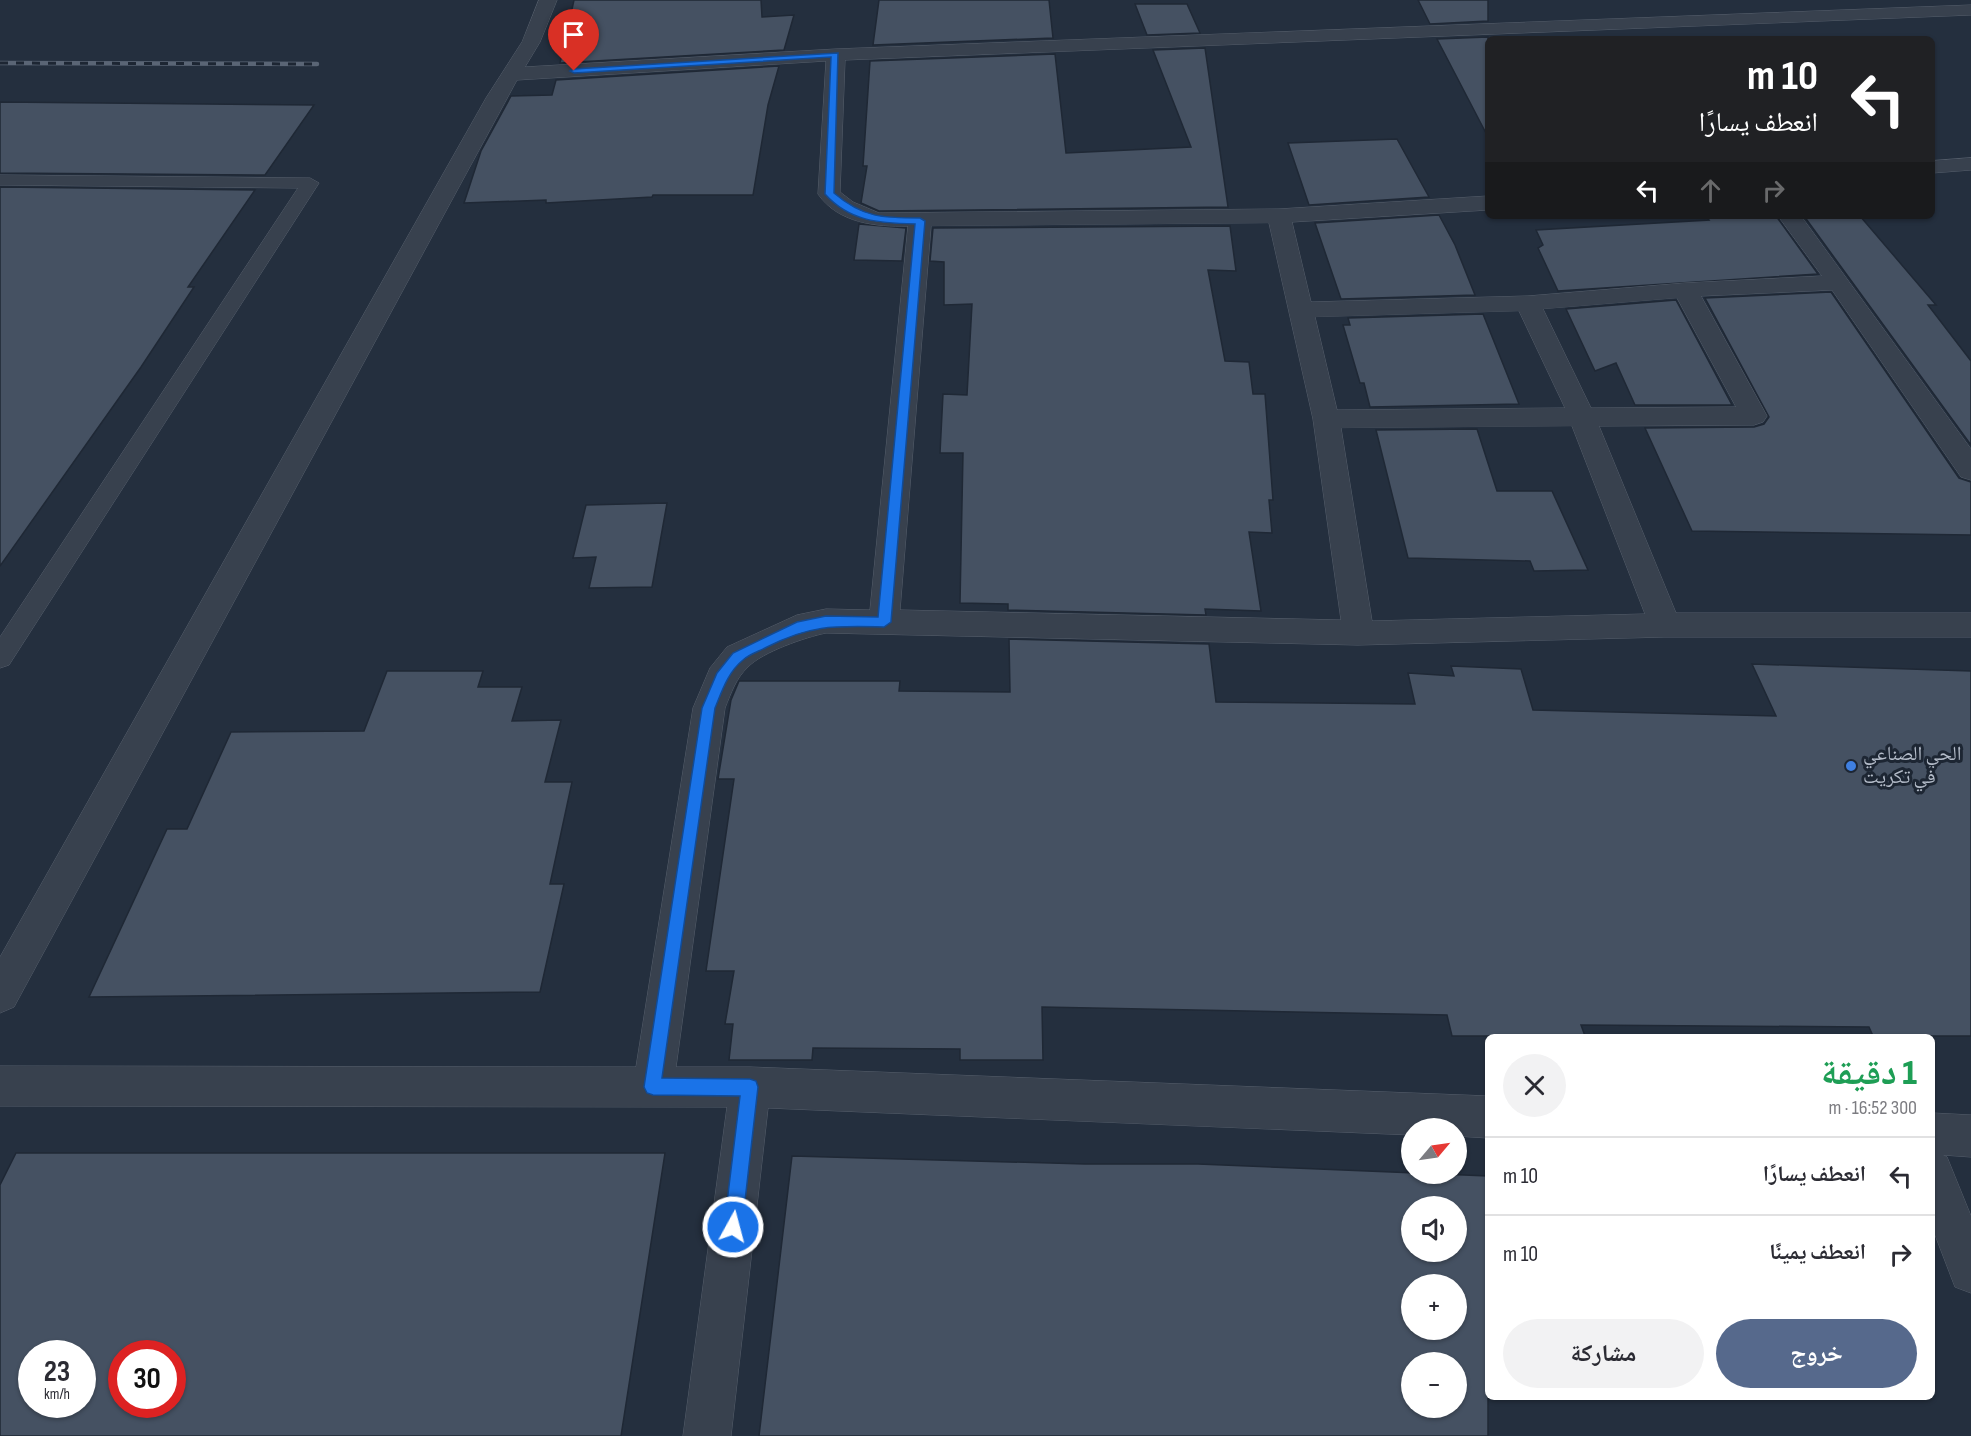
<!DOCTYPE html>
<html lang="ar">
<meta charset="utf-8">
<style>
body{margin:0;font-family:"Sofia Sans Condensed","Noto Naskh Arabic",sans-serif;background:#f2f2f3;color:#2b2b33;direction:rtl;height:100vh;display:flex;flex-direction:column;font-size:22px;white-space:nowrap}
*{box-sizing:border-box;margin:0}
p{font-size:20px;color:#7c7c81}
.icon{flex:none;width:33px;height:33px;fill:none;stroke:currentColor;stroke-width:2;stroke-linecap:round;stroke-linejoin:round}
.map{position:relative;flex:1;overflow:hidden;direction:ltr}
.panel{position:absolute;left:1485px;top:1034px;width:450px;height:366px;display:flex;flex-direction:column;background:#fff;border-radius:9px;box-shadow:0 2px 4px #0004;direction:rtl}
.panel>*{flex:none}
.banner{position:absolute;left:1485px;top:36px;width:450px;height:183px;border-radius:9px;box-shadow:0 2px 4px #0004;direction:rtl;background:#202124;color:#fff;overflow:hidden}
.needle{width:39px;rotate:61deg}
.fabs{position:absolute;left:1401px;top:1118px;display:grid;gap:12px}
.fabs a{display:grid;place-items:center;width:66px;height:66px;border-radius:50%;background:#fff;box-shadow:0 2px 4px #0004;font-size:30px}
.speed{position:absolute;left:18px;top:1340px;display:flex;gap:12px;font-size:30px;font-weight:700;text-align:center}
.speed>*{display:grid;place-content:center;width:78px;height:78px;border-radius:50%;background:#fff;box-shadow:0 2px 4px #0004;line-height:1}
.speed small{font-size:15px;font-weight:400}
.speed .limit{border:9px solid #d22;background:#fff;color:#111}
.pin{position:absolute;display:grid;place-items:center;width:51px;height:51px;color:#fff;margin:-62px -26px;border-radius:50% 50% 50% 0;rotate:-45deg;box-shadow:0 0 6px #0007}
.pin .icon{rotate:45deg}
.me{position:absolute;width:66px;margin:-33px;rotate:7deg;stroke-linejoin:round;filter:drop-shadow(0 0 4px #0008)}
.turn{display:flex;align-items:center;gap:21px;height:126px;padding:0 18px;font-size:27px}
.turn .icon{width:78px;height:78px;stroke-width:2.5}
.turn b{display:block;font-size:42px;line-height:51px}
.lanes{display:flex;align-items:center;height:57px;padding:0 18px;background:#0003;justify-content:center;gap:30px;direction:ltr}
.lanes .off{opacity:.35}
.round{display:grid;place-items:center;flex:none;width:63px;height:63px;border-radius:32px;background:#f2f2f3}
.headline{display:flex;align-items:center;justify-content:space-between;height:102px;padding:0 18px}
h1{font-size:36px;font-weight:800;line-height:45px;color:#1e9e55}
.cta{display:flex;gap:12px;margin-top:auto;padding:12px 18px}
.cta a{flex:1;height:69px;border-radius:36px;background:#56698c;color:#fff;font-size:24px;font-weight:800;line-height:69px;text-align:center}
.cta a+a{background:#f2f2f3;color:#2b2b33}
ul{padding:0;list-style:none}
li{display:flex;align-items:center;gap:18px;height:78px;padding:0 18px;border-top:2px solid #e1e1e2}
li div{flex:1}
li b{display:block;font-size:22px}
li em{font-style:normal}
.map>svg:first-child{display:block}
</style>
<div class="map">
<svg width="1971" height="1436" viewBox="0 0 1971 1436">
<rect width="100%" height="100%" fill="#242f3e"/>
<g fill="#455162" stroke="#1f2835" stroke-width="1.5" fill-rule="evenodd">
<path d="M 574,0 L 761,0 L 762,17 L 794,15 L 784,50 L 560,63 Z"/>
<path d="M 879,0 L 1049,0 L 1053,38 L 873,45 Z"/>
<path d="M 1418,0 L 1488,0 L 1488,21 L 1430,24 Z"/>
<path d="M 1135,4 L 1187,4 L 1200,33 L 1147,35 Z"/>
<path d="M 1488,37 L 1488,137 L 1437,39 Z"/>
<path d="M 1205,48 L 1228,207 L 879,211 L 861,203 L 867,166 L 863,166 L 870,61 L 1055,54 L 1066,153 L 1191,147 L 1153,50 Z"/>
<path d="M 779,66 L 768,105 L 753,195 L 653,195 L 652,197 L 546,203 L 546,200 L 464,203 L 481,151 L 511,96 L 552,95 L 556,80 Z"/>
<path d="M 0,102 L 314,105 L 265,175 L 0,173 Z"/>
<path d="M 1397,139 L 1429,197 L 1309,205 L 1288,143 Z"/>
<path d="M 0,187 L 255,190 L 188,287 L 194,287 L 141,367 L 0,566 Z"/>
<path d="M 1439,215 L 1455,245 L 1475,295 L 1341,299 L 1315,223 Z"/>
<path d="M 1706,216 L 1776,216 L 1818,274 L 1558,291 L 1538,248 L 1543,245 L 1536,230 L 1709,220 Z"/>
<path d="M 1804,216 L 1860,216 L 1936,305 L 1928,305 L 1971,361 L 1971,445 Z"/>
<path d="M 859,224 L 906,228 L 902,261 L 854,260 Z"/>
<path d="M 1230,226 L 1236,271 L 1208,270 L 1225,361 L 1249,362 L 1253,394 L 1265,394 L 1273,500 L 1269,500 L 1272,533 L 1249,532 L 1261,611 L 1205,609 L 1206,615 L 1008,610 L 1008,604 L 960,603 L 963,453 L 940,453 L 943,394 L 967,395 L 972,304 L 944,305 L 944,262 L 930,261 L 933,228 Z"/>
<path d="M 1831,292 L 1959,478 L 1971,482 L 1971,535 L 1692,531 L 1645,428 L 1754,427 L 1764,424 L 1769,417 L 1705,298 Z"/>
<path d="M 1676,300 L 1732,405 L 1635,405 L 1616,363 L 1595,371 L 1566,309 Z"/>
<path d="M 1483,314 L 1519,404 L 1370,407 L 1364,383 L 1360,383 L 1343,325 L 1350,325 L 1348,318 Z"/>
<path d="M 1477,429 L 1497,491 L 1552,491 L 1588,570 L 1534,571 L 1530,561 L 1408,558 L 1376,430 Z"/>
<path d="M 667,503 L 652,587 L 589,588 L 596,557 L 573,558 L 586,505 Z"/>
<path d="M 1009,639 L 1209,644 L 1216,702 L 1415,704 L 1408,673 L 1454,676 L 1451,666 L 1521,669 L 1533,710 L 1776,716 L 1752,664 L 1971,671 L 1971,1036 L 1873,1036 L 1869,1027 L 1581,1025 L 1585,1036 L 1452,1036 L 1447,1015 L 1042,1007 L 1043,1060 L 960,1060 L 960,1049 L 813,1048 L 812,1060 L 729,1060 L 733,1024 L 725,1024 L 734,971 L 706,971 L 734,779 L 718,779 L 731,700 L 739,681 L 900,681 L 899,691 L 1010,692 Z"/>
<path d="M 387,671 L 483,671 L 478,687 L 522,687 L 512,721 L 561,720 L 545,782 L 572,782 L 550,884 L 564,884 L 540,992 L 89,997 L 167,829 L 187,829 L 231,732 L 364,731 Z"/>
<path d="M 16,1153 L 665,1153 L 621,1436 L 0,1436 L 0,1185 ZM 32,1353 L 82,1353 L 82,1404 L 32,1404 ZM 122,1353 L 172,1353 L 172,1404 L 122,1404 Z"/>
<path d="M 792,1156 L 1085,1164 L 1198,1164 L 1488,1176 L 1488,1436 L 759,1436 ZM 1412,1206 L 1456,1206 L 1456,1251 L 1412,1251 ZM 1412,1284 L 1456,1284 L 1456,1329 L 1412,1329 ZM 1412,1362 L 1456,1362 L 1456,1407 L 1412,1407 Z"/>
</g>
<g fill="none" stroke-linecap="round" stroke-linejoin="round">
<defs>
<path id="lane" d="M 0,175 L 310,178 L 319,183 L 9,665 L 0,668 L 0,637 L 298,188 L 0,185 Z"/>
<g id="street">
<path d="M 539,0 L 557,0 L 540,42 L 525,67 L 836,49 L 1971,5 L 1971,15 L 845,60 L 840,192 L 853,202 L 879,213 L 1279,209 L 1488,196 L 1488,210 L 1292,222 L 1311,302 L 1528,296 L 1685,283 L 1822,276 L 1778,216 L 1801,216 L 1971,449 L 1971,480 L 1961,477 L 1832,290 L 1701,296 L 1767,416 L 1763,422 L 1754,425 L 1599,426 L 1676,613 L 1971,613 L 1971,637 L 1665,637 L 1358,645 L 826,633 C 806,637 762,652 748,667 C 736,678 731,693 725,708 L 676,1067 L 750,1067 L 1488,1096 L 1488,1138 L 1456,1136 L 1456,1128 L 1412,1128 L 1412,1135 L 768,1108 L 731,1436 L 683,1436 L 727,1107 L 0,1106 L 0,1066 L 636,1067 L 693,708 L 710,668 L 727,647 L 797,615 L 826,609 L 870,610 L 908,226 C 876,227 838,223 818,194 L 826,61 L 517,80 L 14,1007 L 0,1013 L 0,957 L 486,98 L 522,42 ZM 1269,223 L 1313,419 L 1341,620 L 900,610 L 931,226 ZM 1677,298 L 1736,407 L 1591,408 L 1543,309 ZM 1519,311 L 1565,408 L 1337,410 L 1315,317 ZM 1572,426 L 1645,614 L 1372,621 L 1341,428 Z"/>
<path d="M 1971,158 L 1971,170 L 1932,173 L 1932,161 Z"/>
<path d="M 1932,1113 L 1971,1115 L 1971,1157 L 1943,1155 L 1947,1157 L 1971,1216 L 1971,1293 L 1955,1287 L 1932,1227 Z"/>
</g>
</defs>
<use href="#lane" stroke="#565f6c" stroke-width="1"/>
<use href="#street" stroke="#565f6c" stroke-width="1"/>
<use href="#lane" fill="#38414e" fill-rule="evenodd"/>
<use href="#street" fill="#38414e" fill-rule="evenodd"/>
<defs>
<path id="rail" d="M 0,63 L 317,64"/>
</defs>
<use href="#rail" stroke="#5a6575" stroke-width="4.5"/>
<use href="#rail" stroke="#1d2633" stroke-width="3" stroke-dasharray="8" stroke-linecap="butt"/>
</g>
<path fill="#1a73e8" stroke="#114b97" stroke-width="1.5" d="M 838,53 L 834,193 C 863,218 884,218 920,218 L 925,221 L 891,622 L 884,627 C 836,626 812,624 767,647 C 760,651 749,654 743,660 C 728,672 722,691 715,708 L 662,1078 L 750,1079 L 756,1081 L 758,1087 L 742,1227 L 739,1233 L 733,1236 L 726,1233 L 724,1227 L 740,1096 L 653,1095 L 647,1093 L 644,1087 L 702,708 L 717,673 L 733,653 L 797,622 L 826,616 L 878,617 L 915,224 C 880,223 850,222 825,194 L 831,57 L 574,73 L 570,71 L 574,69 Z"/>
<circle fill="#3f7fe0" stroke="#1d2633" stroke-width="2" cx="1851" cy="766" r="6"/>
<g text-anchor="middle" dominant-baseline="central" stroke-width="6" stroke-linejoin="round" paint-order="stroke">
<g font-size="20" fill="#b4bcc9" stroke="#1d2633" text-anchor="start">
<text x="1863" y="754">الحي الصناعي<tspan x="1863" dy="23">في تكريت</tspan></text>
</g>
</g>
</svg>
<div class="fabs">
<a><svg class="needle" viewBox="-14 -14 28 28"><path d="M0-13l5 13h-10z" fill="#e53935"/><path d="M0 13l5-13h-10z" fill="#7c7c81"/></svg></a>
<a><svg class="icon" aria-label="sound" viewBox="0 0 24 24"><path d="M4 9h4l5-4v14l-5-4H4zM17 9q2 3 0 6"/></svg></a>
<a>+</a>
<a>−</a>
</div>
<div class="speed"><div>23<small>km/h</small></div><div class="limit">30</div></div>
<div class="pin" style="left:574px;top:71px;background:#d93025"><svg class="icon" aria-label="arrive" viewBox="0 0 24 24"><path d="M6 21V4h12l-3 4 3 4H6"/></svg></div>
<svg class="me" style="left:733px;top:1227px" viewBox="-20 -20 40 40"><circle r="17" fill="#1a73e8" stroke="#fff" stroke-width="3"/><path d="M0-11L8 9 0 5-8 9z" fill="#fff"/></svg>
<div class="banner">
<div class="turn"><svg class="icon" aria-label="left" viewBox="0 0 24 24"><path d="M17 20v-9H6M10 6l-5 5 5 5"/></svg><div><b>10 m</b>انعطف يسارًا</div></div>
<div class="lanes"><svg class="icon" aria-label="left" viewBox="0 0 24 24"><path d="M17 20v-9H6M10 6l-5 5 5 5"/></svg><svg class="icon off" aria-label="ahead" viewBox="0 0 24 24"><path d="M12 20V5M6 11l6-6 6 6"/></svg><svg class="icon off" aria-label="right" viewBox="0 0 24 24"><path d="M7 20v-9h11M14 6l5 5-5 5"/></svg></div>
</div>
<section class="panel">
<div class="headline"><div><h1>1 دقيقة</h1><p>300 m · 16:52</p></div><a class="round"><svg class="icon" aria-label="close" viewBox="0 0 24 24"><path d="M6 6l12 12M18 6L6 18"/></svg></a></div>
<ul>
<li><svg class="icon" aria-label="left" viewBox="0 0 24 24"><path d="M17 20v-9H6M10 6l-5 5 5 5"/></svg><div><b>انعطف يسارًا</b></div><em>10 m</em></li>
<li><svg class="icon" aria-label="right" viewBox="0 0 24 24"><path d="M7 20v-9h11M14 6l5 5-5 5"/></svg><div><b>انعطف يمينًا</b></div><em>10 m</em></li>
</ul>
<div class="cta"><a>خروج</a><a>مشاركة</a></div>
</section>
</div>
